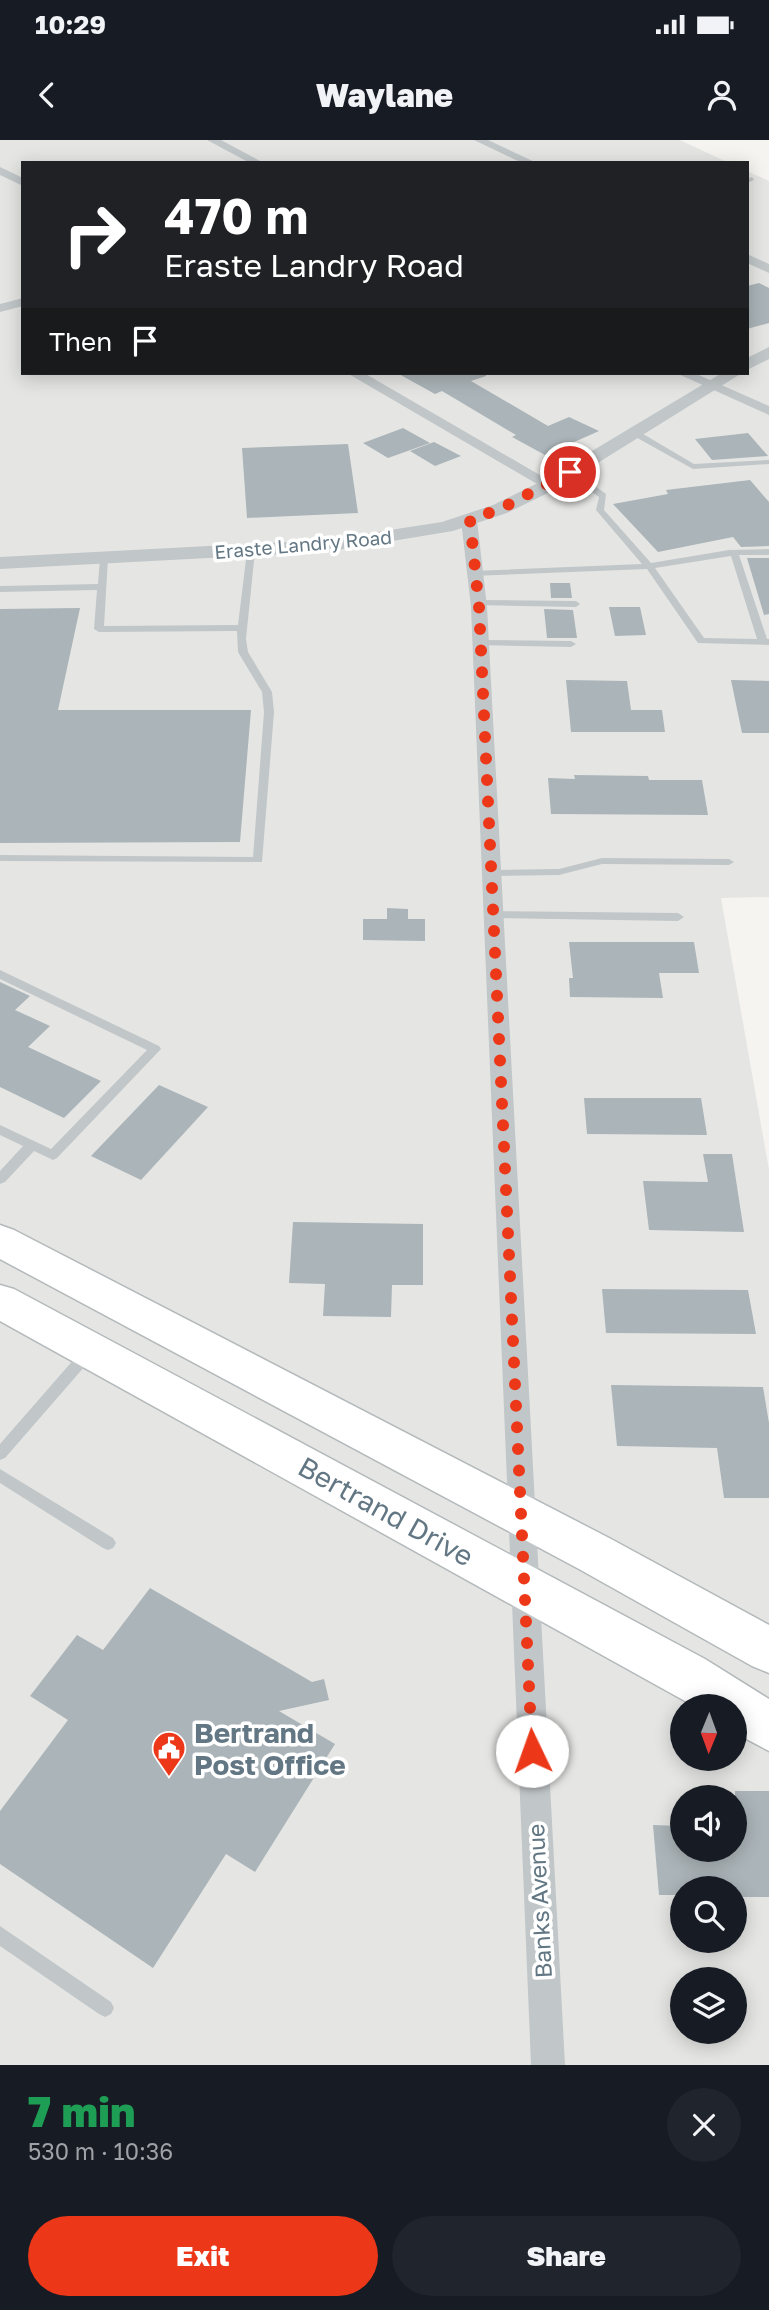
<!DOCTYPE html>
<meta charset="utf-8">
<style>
body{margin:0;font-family:"Golos Text",sans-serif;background:#20242c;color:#f1f3f6;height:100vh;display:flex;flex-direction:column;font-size:26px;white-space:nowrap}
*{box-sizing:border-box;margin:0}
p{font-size:23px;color:#9ea1a6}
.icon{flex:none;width:38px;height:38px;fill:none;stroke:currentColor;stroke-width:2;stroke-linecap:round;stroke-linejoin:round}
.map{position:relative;height:1925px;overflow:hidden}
.side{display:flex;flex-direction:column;background:#171b24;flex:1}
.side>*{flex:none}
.banner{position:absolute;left:21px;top:21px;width:728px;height:214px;border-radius:0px;box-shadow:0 4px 18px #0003;background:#202124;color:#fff;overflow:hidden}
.needle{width:46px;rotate:181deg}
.tools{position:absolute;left:670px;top:1554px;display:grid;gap:14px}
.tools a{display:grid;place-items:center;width:77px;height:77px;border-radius:50%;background:#171b24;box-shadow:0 4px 18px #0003;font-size:35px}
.pin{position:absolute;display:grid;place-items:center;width:60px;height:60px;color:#fff;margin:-30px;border:4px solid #fff;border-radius:50%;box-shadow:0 2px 7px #0007}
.me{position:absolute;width:77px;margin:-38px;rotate:357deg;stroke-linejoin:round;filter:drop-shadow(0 0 5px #0008)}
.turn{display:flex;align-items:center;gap:24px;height:147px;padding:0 28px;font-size:32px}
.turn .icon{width:91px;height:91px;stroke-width:2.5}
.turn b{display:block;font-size:49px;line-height:60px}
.then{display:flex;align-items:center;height:66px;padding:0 28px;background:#0003;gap:14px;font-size:26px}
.round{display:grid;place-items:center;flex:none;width:74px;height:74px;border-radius:37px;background:#20242c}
.head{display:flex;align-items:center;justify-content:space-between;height:119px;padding:0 28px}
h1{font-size:42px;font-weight:800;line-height:52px;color:#1e9e55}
.cta{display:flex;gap:14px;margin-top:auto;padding:14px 28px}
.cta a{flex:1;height:80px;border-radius:42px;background:#ec3819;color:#fff;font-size:28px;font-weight:800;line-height:80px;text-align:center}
.cta a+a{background:#20242c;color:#f1f3f6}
.status{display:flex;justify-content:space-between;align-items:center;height:49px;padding:0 35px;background:#171b24;direction:ltr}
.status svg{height:19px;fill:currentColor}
header{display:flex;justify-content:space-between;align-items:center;height:91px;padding:0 28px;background:#171b24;font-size:32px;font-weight:800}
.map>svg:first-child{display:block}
</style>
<div class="status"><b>10:29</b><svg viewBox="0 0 49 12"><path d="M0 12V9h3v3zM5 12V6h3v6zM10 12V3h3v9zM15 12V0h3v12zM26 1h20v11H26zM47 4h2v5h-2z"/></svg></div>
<header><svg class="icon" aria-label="back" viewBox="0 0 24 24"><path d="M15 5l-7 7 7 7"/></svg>Waylane<svg class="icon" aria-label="person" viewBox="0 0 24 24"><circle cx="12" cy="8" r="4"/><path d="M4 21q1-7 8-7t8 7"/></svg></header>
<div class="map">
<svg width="769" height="1925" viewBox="0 0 769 1925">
<rect width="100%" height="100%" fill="#f5f4f0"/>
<path fill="#e5e6e4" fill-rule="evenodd" d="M 0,0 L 680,0 L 729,23 L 23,23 L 23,233 L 747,233 L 747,31 L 769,41 L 769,757 L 721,758 L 769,1030 L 769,1925 L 0,1925 ZM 682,1566 L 735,1566 L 735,1619 L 682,1619 ZM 682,1657 L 735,1657 L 735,1710 L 682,1710 ZM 682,1748 L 735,1748 L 735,1801 L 682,1801 ZM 682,1839 L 735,1839 L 735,1892 L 682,1892 Z"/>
<g fill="#abb4b8">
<path d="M 759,143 L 769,148 L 769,183 L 747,189 L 747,146 Z"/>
<path d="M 397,233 L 486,233 L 486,236 L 471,241 L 548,286 L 569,277 L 599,291 L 545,315 L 512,297 L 516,295 L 442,251 L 435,254 Z"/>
<path d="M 403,288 L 430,303 L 388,318 L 363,303 Z"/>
<path d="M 748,293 L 768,316 L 712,320 L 695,299 Z"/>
<path d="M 434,302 L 461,316 L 435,326 L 410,311 Z"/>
<path d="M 348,304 L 358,373 L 247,378 L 242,308 Z"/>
<path d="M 750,340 L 769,362 L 769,406 L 741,407 L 733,397 L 658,412 L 613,364 L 668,354 L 666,350 Z"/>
<path d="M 747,418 L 769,418 L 769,474 L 764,475 Z"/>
<path d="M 550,443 L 570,443 L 572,458 L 551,458 Z"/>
<path d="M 609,467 L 640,467 L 646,495 L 615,496 Z"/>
<path d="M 80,468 L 58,570 L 251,570 L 240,702 L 0,703 L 0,469 Z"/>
<path d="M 544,469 L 573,470 L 577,498 L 547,498 Z"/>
<path d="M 566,540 L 627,541 L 631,570 L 662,570 L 665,592 L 571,592 Z"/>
<path d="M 731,540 L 769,541 L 769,593 L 742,593 Z"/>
<path d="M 574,635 L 648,636 L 649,640 L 702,640 L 708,675 L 551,674 L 548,638 L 575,639 Z"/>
<path d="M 387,768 L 408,769 L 408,779 L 425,779 L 425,801 L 363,800 L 363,779 L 387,779 Z"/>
<path d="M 569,802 L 694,802 L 699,833 L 659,833 L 663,858 L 570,857 L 569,838 L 573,838 Z"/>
<path d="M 0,842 L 30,856 L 15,870 L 50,886 L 28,907 L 101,941 L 64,978 L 0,947 Z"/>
<path d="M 159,945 L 208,967 L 141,1040 L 91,1016 Z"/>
<path d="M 584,958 L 701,958 L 707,995 L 587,994 Z"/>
<path d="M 703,1014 L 732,1014 L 744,1092 L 649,1090 L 643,1041 L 708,1042 Z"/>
<path d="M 293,1082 L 423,1084 L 423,1145 L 392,1145 L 391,1177 L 323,1176 L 325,1144 L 289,1143 Z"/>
<path d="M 602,1149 L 748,1150 L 756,1194 L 606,1193 Z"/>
<path d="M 611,1245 L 763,1247 L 769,1283 L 769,1358 L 724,1358 L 717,1308 L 617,1306 Z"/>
<path d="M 150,1448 L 312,1542 L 324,1539 L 329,1560 L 279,1571 L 335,1604 L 255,1732 L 226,1714 L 153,1828 L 0,1724 L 0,1671 L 68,1580 L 30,1556 L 77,1495 L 103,1510 Z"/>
<path d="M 735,1651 L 769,1651 L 769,1757 L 735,1757 L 735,1748 L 682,1748 L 682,1755 L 659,1755 L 653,1685 L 682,1686 L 682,1710 L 735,1710 Z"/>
</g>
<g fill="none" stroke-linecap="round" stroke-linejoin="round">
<defs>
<g id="primary">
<path d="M 0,1085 L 14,1090 L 611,1399 L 769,1485 L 769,1533 L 752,1526 L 579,1429 L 0,1119 Z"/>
<path d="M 0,1145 L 14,1149 L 705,1519 L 769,1559 L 769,1611 L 735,1593 L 735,1566 L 694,1566 L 0,1181 Z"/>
</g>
</defs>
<use href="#primary" stroke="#b4b9bc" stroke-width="3"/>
<g fill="#c1c6c8" fill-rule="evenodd">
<path d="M 752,37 L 754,40 L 747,43 L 747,39 Z"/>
<path d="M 632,291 L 638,291 L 694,324 L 769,320 L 769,324 L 693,329 L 632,295 Z"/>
<path d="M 567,330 L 573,330 L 606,354 L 604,370 L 651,423 L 729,410 L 769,409 L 769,415 L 739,415 L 767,499 L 769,499 L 769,505 L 698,503 L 647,429 L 472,436 L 471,434 L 475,431 L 642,424 L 596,370 L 599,357 L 567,334 ZM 731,416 L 757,499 L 704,498 L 655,428 Z"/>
<path d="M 251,408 L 255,411 L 246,499 L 248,512 L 272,552 L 274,572 L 262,722 L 0,721 L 0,715 L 253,717 L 264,572 L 262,552 L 238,512 L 237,491 L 99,492 L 94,489 L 97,450 L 0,452 L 0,446 L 98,444 L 100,418 L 104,415 L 108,418 L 104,486 L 238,485 L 247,411 Z"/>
<path d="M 479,460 L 576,461 L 580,464 L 576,467 L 476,465 L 475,463 Z"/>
<path d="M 481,500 L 571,501 L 576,504 L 571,507 L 478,505 L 478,501 Z"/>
<path d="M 602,718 L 729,719 L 734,722 L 729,725 L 602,724 L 559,735 L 491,736 L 486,733 L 491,730 L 559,729 Z"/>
<path d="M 493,771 L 678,773 L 684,777 L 678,781 L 489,778 L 487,775 Z"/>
<path d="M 0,830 L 159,906 L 161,909 L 57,1018 L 53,1020 L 34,1011 L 5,1042 L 0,1044 L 0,1031 L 23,1006 L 0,995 L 0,985 L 51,1009 L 147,910 L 0,839 Z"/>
<path d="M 87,1208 L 92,1210 L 94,1214 L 92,1218 L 5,1318 L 0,1320 L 0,1304 L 82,1210 Z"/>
<path d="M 0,1329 L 113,1398 L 116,1403 L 113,1408 L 108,1410 L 103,1408 L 0,1343 Z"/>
<path d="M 0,1786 L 111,1862 L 114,1868 L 111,1874 L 105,1877 L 99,1874 L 0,1806 Z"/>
</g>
<g fill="#c1c6c8" fill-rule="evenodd">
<path d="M 207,0 L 221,0 L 264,23 L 250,23 Z"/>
<path d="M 474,0 L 488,0 L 537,23 L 522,23 Z"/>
<path d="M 0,27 L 23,38 L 23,46 L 0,35 Z"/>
<path d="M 747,114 L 769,124 L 769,133 L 747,123 Z"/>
<path d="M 23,158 L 23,166 L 0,172 L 0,164 Z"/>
<path d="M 347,233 L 364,233 L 557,345 L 549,350 L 544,348 Z"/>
<path d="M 676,233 L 694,233 L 769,266 L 769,275 Z"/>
<path d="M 469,375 L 477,380 L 487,467 L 565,1925 L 531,1925 L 471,467 L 461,380 Z"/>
</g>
<g fill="#c1c6c8" fill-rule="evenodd">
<path d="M 769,207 L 769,219 L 747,230 L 747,218 Z"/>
<path d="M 722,233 L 742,233 L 556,349 L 507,373 L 453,391 L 325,412 L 0,429 L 0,417 L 325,400 L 442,382 L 493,365 L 542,341 Z"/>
</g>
<use href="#primary" fill="#fff" fill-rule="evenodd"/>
</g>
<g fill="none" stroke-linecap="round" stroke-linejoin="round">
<path stroke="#ec3819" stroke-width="12" stroke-dasharray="0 21.6" d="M 532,1611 L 479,467 L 470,380 L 500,369 L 570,332"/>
</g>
<defs>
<symbol id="civic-pin" viewBox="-11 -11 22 30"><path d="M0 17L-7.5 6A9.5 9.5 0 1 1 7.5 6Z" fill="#ec3819" stroke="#fff"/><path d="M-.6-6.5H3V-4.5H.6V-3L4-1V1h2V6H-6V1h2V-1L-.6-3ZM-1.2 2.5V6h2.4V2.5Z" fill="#fff"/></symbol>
</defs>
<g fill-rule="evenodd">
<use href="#civic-pin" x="150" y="1589" width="38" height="52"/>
</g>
<g text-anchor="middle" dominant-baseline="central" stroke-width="7" stroke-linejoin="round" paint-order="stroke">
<g font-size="19" fill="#627783" stroke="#fff">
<text transform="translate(303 404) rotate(-5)">Eraste Landry Road</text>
</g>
<g font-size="23" fill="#627783" stroke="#fff">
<text transform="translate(539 1761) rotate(-93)">Banks Avenue</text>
</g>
<g font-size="28" fill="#627783" stroke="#fff">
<text transform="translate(386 1371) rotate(29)">Bertrand Drive</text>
</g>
<g font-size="28" font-weight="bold" fill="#627783" stroke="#fff" text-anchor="start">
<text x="194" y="1592">Bertrand<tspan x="194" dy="32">Post Office</tspan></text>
</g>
</g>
</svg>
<div class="tools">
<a><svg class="needle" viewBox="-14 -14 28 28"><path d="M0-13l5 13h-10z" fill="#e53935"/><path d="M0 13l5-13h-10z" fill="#9ea1a6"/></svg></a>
<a><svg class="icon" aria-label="sound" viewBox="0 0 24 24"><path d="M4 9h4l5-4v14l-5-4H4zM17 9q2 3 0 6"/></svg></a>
<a><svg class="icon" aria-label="search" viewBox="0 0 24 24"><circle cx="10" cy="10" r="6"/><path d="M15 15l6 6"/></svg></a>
<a><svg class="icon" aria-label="layers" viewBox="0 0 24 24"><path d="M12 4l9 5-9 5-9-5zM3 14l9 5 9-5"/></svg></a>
</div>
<div class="pin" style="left:570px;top:332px;background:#d93025"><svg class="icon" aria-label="arrive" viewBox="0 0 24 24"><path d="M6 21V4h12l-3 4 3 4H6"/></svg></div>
<svg class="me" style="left:532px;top:1611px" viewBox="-20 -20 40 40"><circle r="19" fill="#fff"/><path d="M0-13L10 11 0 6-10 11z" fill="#ec3819"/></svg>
<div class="banner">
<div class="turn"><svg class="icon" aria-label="right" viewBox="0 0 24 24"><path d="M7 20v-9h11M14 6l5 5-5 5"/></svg><div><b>470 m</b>Eraste Landry Road</div></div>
<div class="then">Then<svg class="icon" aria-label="arrive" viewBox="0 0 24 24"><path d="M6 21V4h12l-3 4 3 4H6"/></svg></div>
</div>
</div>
<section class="side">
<div class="head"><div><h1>7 min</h1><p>530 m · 10:36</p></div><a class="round"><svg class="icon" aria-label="close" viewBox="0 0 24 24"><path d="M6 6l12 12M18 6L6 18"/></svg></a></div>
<div class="cta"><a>Exit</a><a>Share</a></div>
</section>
